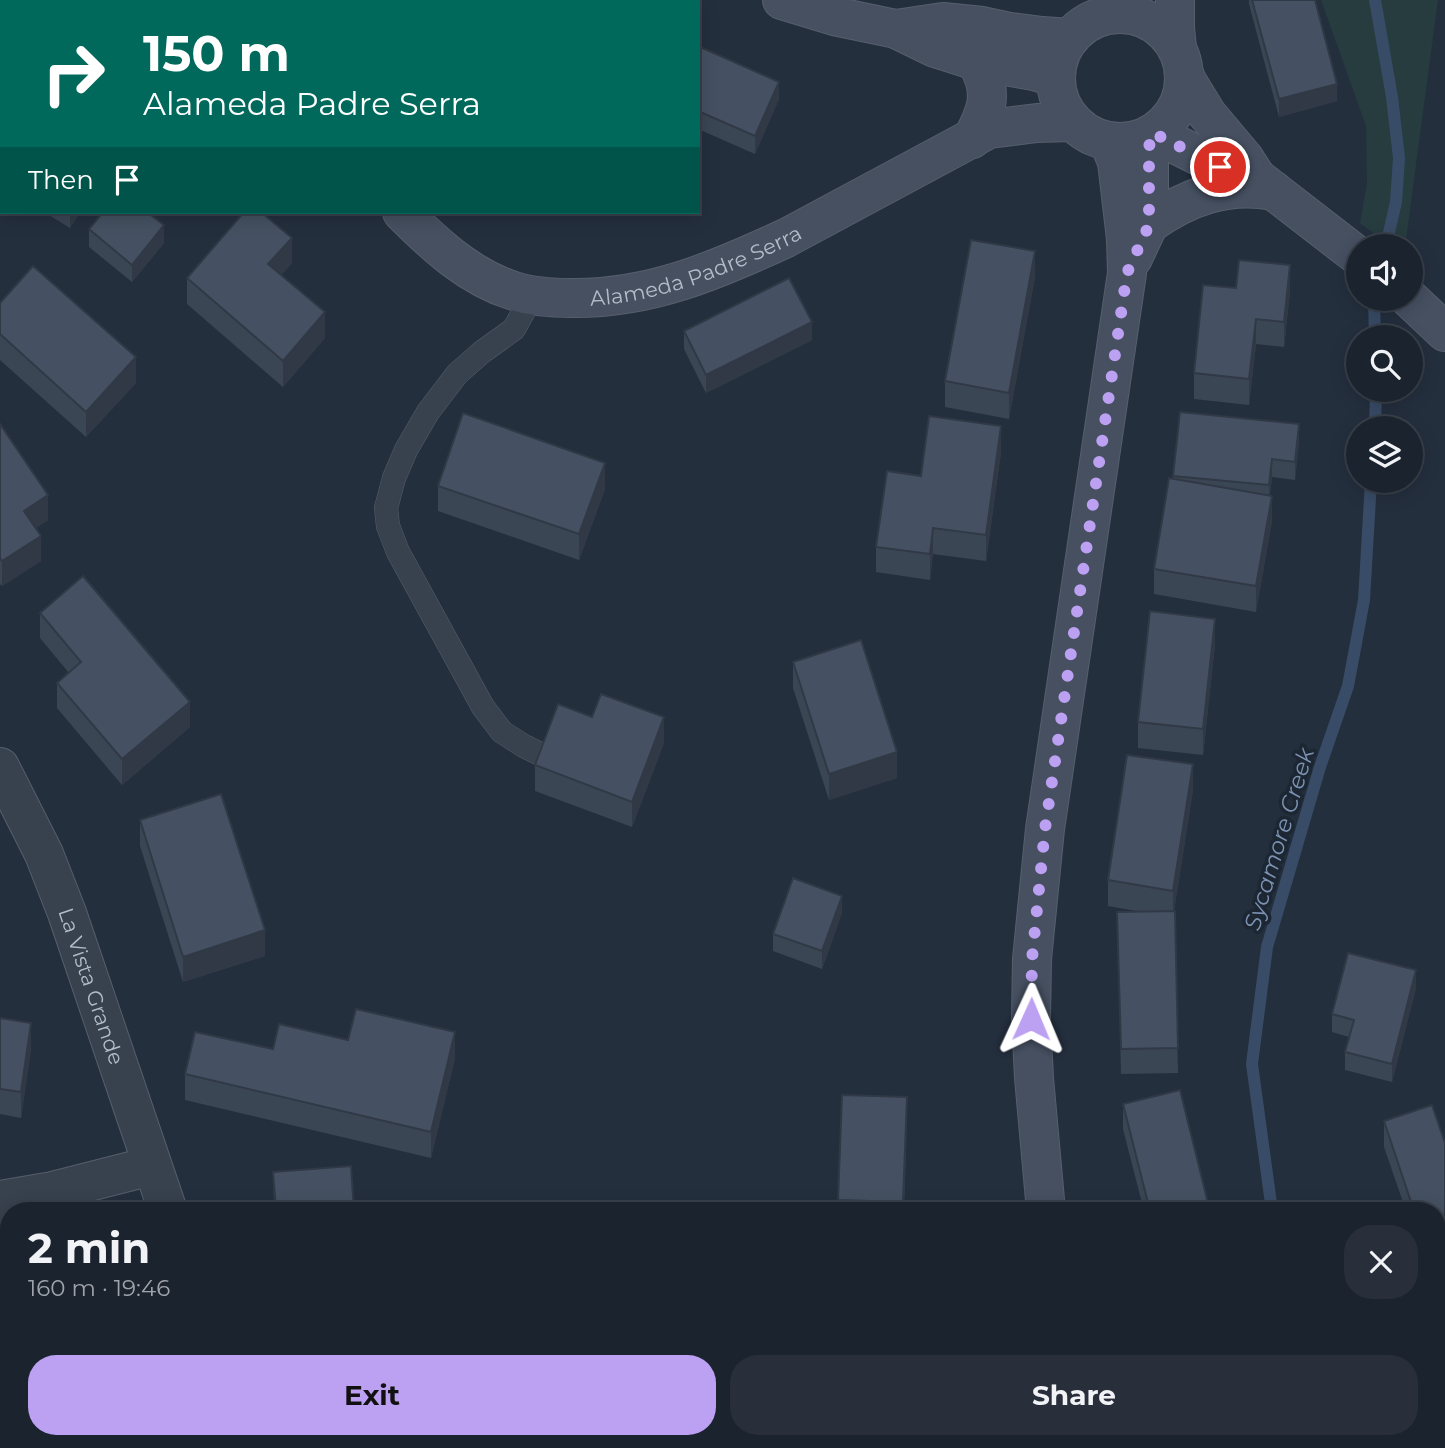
<!DOCTYPE html>
<meta charset="utf-8">
<style>
body{margin:0;font-family:Montserrat,sans-serif;background:#282f3a;color:#f1f3f6;height:100vh;display:flex;flex-direction:column;font-size:26px;white-space:nowrap}
*{box-sizing:border-box;margin:0}
p{font-size:23px;color:#a0a4aa}
.icon{flex:none;width:38px;height:38px;fill:none;stroke:currentColor;stroke-width:2;stroke-linecap:round;stroke-linejoin:round}
.map{position:relative;flex:1;overflow:hidden}
.drawer{position:absolute;left:0px;top:1202px;width:1446px;height:247px;display:flex;flex-direction:column;background:#1b232e;border-radius:28px 28px 0 0;box-shadow:0 4px 18px #0003,0 0 0 2px #39404a}
.drawer>*{flex:none}
.hud{position:absolute;left:0px;top:0px;width:700px;height:214px;box-shadow:0 4px 18px #0003,0 0 0 2px #39404a;background:#00695c;color:#fff;overflow:hidden}
.controls{position:absolute;left:1346px;top:234px;display:grid;gap:14px}
.controls a{display:grid;place-items:center;width:77px;height:77px;border-radius:50%;background:#1b232e;box-shadow:0 4px 18px #0003,0 0 0 2px #39404a;font-size:35px}
.pin{position:absolute;display:grid;place-items:center;width:60px;height:60px;color:#fff;margin:-30px;border:4px solid #fff;border-radius:50%;box-shadow:0 2px 7px #0007}
.me{position:absolute;width:77px;margin:-38px;rotate:1deg;stroke-linejoin:round;filter:drop-shadow(0 0 5px #0008)}
.turn{display:flex;align-items:center;gap:24px;height:147px;padding:0 28px;font-size:32px}
.turn .icon{width:91px;height:91px;stroke-width:2.5}
.turn b{display:block;font-size:49px;line-height:60px}
.then{display:flex;align-items:center;height:66px;padding:0 28px;background:#0003;gap:14px;font-size:26px}
.round{display:grid;place-items:center;flex:none;width:74px;height:74px;border-radius:28px;background:#282f3a}
.headline{display:flex;align-items:center;justify-content:space-between;height:119px;padding:0 28px}
h1{font-size:42px;font-weight:700;line-height:52px}
.primary-button{display:flex;gap:14px;margin-top:auto;padding:14px 28px}
.primary-button a{flex:1;height:80px;border-radius:28px;background:#bca0f2;color:#111;font-size:28px;font-weight:700;line-height:80px;text-align:center}
.primary-button a+a{background:#282f3a;color:#f1f3f6}
.map>svg:first-child{display:block}
</style>
<div class="map">
<svg width="1445" height="1448" viewBox="0 0 1445 1448">
<rect width="100%" height="100%" fill="#242f3e"/>
<path fill="#263c3f" d="M 1321,0 L 1438,0 L 1405,247 L 1391,247 L 1360,223 L 1367,183 L 1366,126 Z"/>
<g fill="none" stroke-linecap="round" stroke-linejoin="round">
<g stroke="#394c67" stroke-width="12">
<path d="M 1375,0 L 1392,97 L 1399,158 L 1396,202 L 1388,237"/>
<path d="M 1374,299 L 1375,338"/>
<path d="M 1375,429 L 1376,390"/>
<path d="M 1272,1211 L 1252,1064 L 1267,947 L 1320,767 L 1348,686 L 1364,600 L 1371,481"/>
<path d="M 1314,1440 L 1316,1448"/>
</g>
<defs>
<path id="lane" d="M 532,296 L 514,329 L 482,352 L 457,374 L 428,412 L 406,450 L 394,478 L 386,508 L 388,526 L 398,552 L 483,707 L 502,732 L 524,746 L 540,754"/>
<g id="street">
<path id="s1" d="M 0,767 L 44,854 L 67,913 L 168,1211"/>
<path d="M 0,1200 L 53,1191 L 151,1166"/>
<path d="M 187,1448 L 189,1440"/>
</g>
<g id="secondary">
<path d="M 33,0 L 39,2"/>
<path d="M 782,0 L 838,17 L 896,29 L 935,48 L 976,61 L 1034,71 L 1055,77"/>
<path d="M 1175,0 L 1175,27 L 1177,49"/>
<circle cx="1120" cy="78" r="64"/>
<path d="M 896,29 L 943,22 L 982,26 L 1010,32 L 1042,36 L 1070,38"/>
<path d="M 1184,74 L 1188,83 L 1207,114 L 1244,158 L 1257,178 L 1358,256"/>
<path d="M 1153,133 L 1221,167 L 1257,178"/>
<path d="M 972,139 C 988,109 994,92 976,61"/>
<path id="s2" d="M 402,212 C 434,244 469,277 514,291 C 533,297 552,298 572,298 C 650,299 717,270 786,238 L 989,129 L 1037,123 L 1073,122"/>
<path d="M 1149,224 C 1187,197 1227,182 1274,191"/>
<path d="M 1133,258 L 1149,224 L 1149,148 L 1151,134"/>
<path d="M 1410,299 L 1445,332"/>
<path d="M 1046,1211 L 1034,1078 L 1031,1019 L 1032,959 L 1045,829 L 1127,273 L 1126,239 L 1117,162 L 1109,142"/>
<path d="M 1071,1440 L 1072,1448"/>
</g>
</defs>
<use href="#lane" stroke="#565f6c" stroke-width="24"/>
<use href="#street" stroke="#565f6c" stroke-width="40"/>
<use href="#secondary" stroke="#565f6c" stroke-width="40"/>
<use href="#lane" stroke="#38414e" stroke-width="23"/>
<use href="#street" stroke="#38414e" stroke-width="38"/>
<use href="#secondary" stroke="#465061" stroke-width="38"/>
</g>
<g fill="#3b4654">
<path d="M 240,0 L 284,0 L 283,2 L 244,2 Z"/>
<path d="M 433,0 L 468,0 L 467,2 L 433,2 Z"/>
<path d="M 480,0 L 565,0 L 564,2 L 482,2 Z"/>
<path d="M 1249,0 L 1315,0 L 1337,101 L 1279,117 L 1249,4 Z"/>
<path d="M 698,46 L 779,99 L 755,154 L 698,129 Z"/>
<path d="M 0,91 L 2,92 L 2,185 L 0,184 Z"/>
<path d="M 44,212 L 80,212 L 70,228 Z"/>
<path d="M 89,229 L 164,243 L 132,282 L 89,247 Z"/>
<path d="M 292,263 L 281,275 L 325,338 L 283,387 L 187,304 L 187,278 Z"/>
<path d="M 1035,277 L 1009,419 L 945,407 L 945,381 Z"/>
<path d="M 1236,288 L 1290,291 L 1284,347 L 1256,344 L 1249,405 L 1194,399 L 1194,373 Z"/>
<path d="M 0,303 L 136,383 L 86,437 L 0,360 Z"/>
<path d="M 684,331 L 812,340 L 706,393 L 684,349 Z"/>
<path d="M 1180,412 L 1299,442 L 1295,480 L 1272,477 L 1270,495 L 1272,521 L 1256,612 L 1154,594 L 1154,569 L 1173,479 Z"/>
<path d="M 0,424 L 48,520 L 36,528 L 41,561 L 2,586 L 0,584 Z"/>
<path d="M 1001,452 L 986,561 L 933,554 L 930,580 L 876,572 L 876,547 L 921,476 Z"/>
<path d="M 438,486 L 605,489 L 579,560 L 438,511 Z"/>
<path d="M 40,613 L 190,727 L 122,785 L 57,708 L 57,683 L 69,673 L 40,638 Z"/>
<path d="M 1215,644 L 1203,755 L 1138,748 L 1138,722 Z"/>
<path d="M 793,662 L 897,778 L 829,800 L 793,688 Z"/>
<path d="M 592,717 L 664,743 L 632,827 L 535,791 L 535,765 Z"/>
<path d="M 1193,790 L 1174,911 L 1178,1073 L 1121,1074 L 1117,912 L 1142,912 L 1108,906 L 1108,880 Z"/>
<path d="M 140,820 L 265,956 L 183,982 L 140,846 Z"/>
<path d="M 842,913 L 822,969 L 773,951 L 773,934 Z"/>
<path d="M 1416,988 L 1392,1082 L 1345,1070 L 1345,1052 L 1349,1037 L 1332,1032 L 1332,1014 Z"/>
<path d="M 0,1018 L 31,1049 L 21,1118 L 0,1114 Z"/>
<path d="M 348,1040 L 455,1058 L 431,1158 L 185,1100 L 185,1074 Z"/>
<path d="M 1123,1104 L 1210,1211 L 1144,1211 L 1123,1129 Z"/>
<path d="M 907,1115 L 904,1211 L 838,1211 L 838,1200 Z"/>
<path d="M 1384,1121 L 1437,1211 L 1406,1211 L 1384,1147 Z"/>
<path d="M 273,1172 L 354,1211 L 274,1211 Z"/>
<path d="M 39,1440 L 107,1440 L 105,1448 L 39,1448 Z"/>
<path d="M 897,1440 L 988,1440 L 990,1448 L 897,1448 Z"/>
</g>
<g fill="#303945">
<path d="M 453,0 L 468,0 L 467,2 L 453,2 Z"/>
<path d="M 546,0 L 565,0 L 564,2 L 545,2 Z"/>
<path d="M 779,82 L 779,99 L 755,154 L 755,136 Z"/>
<path d="M 1337,84 L 1337,101 L 1279,117 L 1279,99 Z"/>
<path d="M 70,212 L 80,212 L 70,228 Z"/>
<path d="M 164,225 L 164,243 L 132,282 L 132,265 Z"/>
<path d="M 292,238 L 292,263 L 268,290 L 268,264 Z"/>
<path d="M 1035,251 L 1035,277 L 1009,419 L 1009,393 Z"/>
<path d="M 1290,265 L 1290,291 L 1284,347 L 1284,322 Z"/>
<path d="M 325,312 L 325,338 L 283,387 L 283,361 Z"/>
<path d="M 1256,319 L 1256,344 L 1249,405 L 1249,379 Z"/>
<path d="M 812,322 L 812,340 L 706,393 L 706,375 Z"/>
<path d="M 136,357 L 136,383 L 86,437 L 86,412 Z"/>
<path d="M 1299,424 L 1299,442 L 1295,480 L 1295,462 Z"/>
<path d="M 1001,426 L 1001,452 L 986,561 L 986,535 Z"/>
<path d="M 1272,459 L 1272,477 L 1269,503 L 1269,485 Z"/>
<path d="M 605,463 L 605,489 L 579,560 L 579,534 Z"/>
<path d="M 48,495 L 48,520 L 24,536 L 24,511 Z"/>
<path d="M 1272,496 L 1272,521 L 1256,612 L 1256,586 Z"/>
<path d="M 933,528 L 933,554 L 930,580 L 930,554 Z"/>
<path d="M 41,536 L 41,561 L 2,586 L 2,561 Z"/>
<path d="M 1215,619 L 1215,644 L 1203,755 L 1203,729 Z"/>
<path d="M 190,702 L 190,727 L 122,785 L 122,759 Z"/>
<path d="M 664,717 L 664,743 L 632,827 L 632,802 Z"/>
<path d="M 897,752 L 897,778 L 829,800 L 829,774 Z"/>
<path d="M 1193,764 L 1193,790 L 1173,917 L 1173,891 Z"/>
<path d="M 842,896 L 842,913 L 822,969 L 822,951 Z"/>
<path d="M 265,930 L 265,956 L 183,982 L 183,957 Z"/>
<path d="M 1416,970 L 1416,988 L 1392,1082 L 1392,1064 Z"/>
<path d="M 31,1023 L 31,1049 L 21,1118 L 21,1092 Z"/>
<path d="M 455,1032 L 455,1058 L 431,1158 L 431,1132 Z"/>
<path d="M 1445,1272 L 1445,1297 L 1437,1300 L 1437,1274 Z"/>
<path d="M 102,1440 L 107,1440 L 105,1448 L 102,1448 Z"/>
<path d="M 394,1440 L 398,1440 L 397,1448 L 393,1448 Z"/>
</g>
<g fill="#455162" stroke="#303945" stroke-width="2">
<path d="M 315,0 L 348,0 L 351,2 L 314,2 Z"/>
<path d="M 366,0 L 402,0 L 404,2 L 365,2 Z"/>
<path d="M 515,0 L 546,0 L 545,2 L 518,2 Z"/>
<path d="M 578,0 L 628,0 L 631,2 L 577,2 Z"/>
<path d="M 1252,0 L 1315,0 L 1337,84 L 1279,99 Z"/>
<path d="M 698,46 L 779,82 L 755,136 L 698,111 Z"/>
<path d="M 0,91 L 2,92 L 2,160 L 0,158 Z"/>
<path d="M 103,212 L 147,212 L 164,225 L 132,265 L 89,229 Z"/>
<path d="M 244,212 L 261,212 L 292,238 L 268,264 L 325,312 L 283,361 L 187,278 Z"/>
<path d="M 971,240 L 1035,251 L 1009,393 L 945,381 Z"/>
<path d="M 1239,260 L 1290,265 L 1284,322 L 1256,319 L 1249,379 L 1194,373 L 1203,285 L 1236,288 Z"/>
<path d="M 33,266 L 136,357 L 86,412 L 0,334 L 0,303 Z"/>
<path d="M 789,278 L 812,322 L 706,375 L 684,331 Z"/>
<path d="M 1180,412 L 1299,424 L 1295,462 L 1272,459 L 1269,485 L 1173,476 Z"/>
<path d="M 463,413 L 605,463 L 579,534 L 438,486 Z"/>
<path d="M 929,416 L 1001,426 L 986,535 L 933,528 L 930,554 L 876,547 L 887,471 L 921,476 Z"/>
<path d="M 0,424 L 48,495 L 24,511 L 41,536 L 2,561 L 0,558 Z"/>
<path d="M 1169,478 L 1272,496 L 1256,586 L 1154,569 Z"/>
<path d="M 83,576 L 190,702 L 122,759 L 57,683 L 81,662 L 40,613 Z"/>
<path d="M 1150,611 L 1215,619 L 1203,729 L 1138,722 Z"/>
<path d="M 861,640 L 897,752 L 829,774 L 793,662 Z"/>
<path d="M 601,694 L 664,717 L 632,802 L 535,765 L 558,704 L 592,717 Z"/>
<path d="M 1127,755 L 1193,764 L 1173,891 L 1108,880 Z"/>
<path d="M 221,794 L 265,930 L 183,957 L 140,820 Z"/>
<path d="M 793,878 L 842,896 L 822,951 L 773,934 Z"/>
<path d="M 1175,911 L 1178,1048 L 1121,1049 L 1117,912 Z"/>
<path d="M 1348,953 L 1416,970 L 1392,1064 L 1345,1052 L 1354,1020 L 1332,1014 Z"/>
<path d="M 356,1009 L 455,1032 L 431,1132 L 185,1074 L 195,1032 L 273,1049 L 279,1024 L 348,1040 Z"/>
<path d="M 0,1018 L 31,1023 L 21,1092 L 0,1089 Z"/>
<path d="M 1180,1090 L 1210,1211 L 1150,1211 L 1123,1104 Z"/>
<path d="M 842,1095 L 907,1097 L 903,1202 L 838,1200 Z"/>
<path d="M 1432,1105 L 1445,1143 L 1445,1272 L 1437,1274 L 1437,1211 L 1414,1211 L 1384,1121 Z"/>
<path d="M 351,1166 L 354,1211 L 276,1211 L 273,1172 Z"/>
<path d="M 276,1440 L 394,1440 L 393,1448 L 275,1448 Z"/>
<path d="M 899,1440 L 988,1440 L 990,1448 L 900,1448 Z"/>
</g>
<g fill="none" stroke-linecap="round" stroke-linejoin="round">
<path stroke="#bca0f2" stroke-width="12" stroke-dasharray="0 21.6" d="M 1031,1019 L 1032,959 L 1045,829 L 1127,273 L 1149,225 L 1149,148 L 1151,134 L 1153,133 L 1220,167"/>
</g>
<g text-anchor="middle" dominant-baseline="central" stroke-width="7" stroke-linejoin="round" paint-order="stroke">
<g font-size="21" fill="#b4bcc9" stroke="#1d2633">
<text stroke="none"><textPath href="#s2" startOffset="326">Alameda Padre Serra</textPath></text>
<text stroke="none"><textPath href="#s1" startOffset="238">La Vista Grande</textPath></text>
</g>
<g font-size="23" font-style="italic" fill="#7c92b1" stroke="#1d2633">
<text transform="translate(1279 839) rotate(-73)">Sycamore Creek</text>
</g>
</g>
</svg>
<div class="controls">
<a><svg class="icon" aria-label="sound" viewBox="0 0 24 24"><path d="M4 9h4l5-4v14l-5-4H4zM17 9q2 3 0 6"/></svg></a>
<a><svg class="icon" aria-label="search" viewBox="0 0 24 24"><circle cx="10" cy="10" r="6"/><path d="M15 15l6 6"/></svg></a>
<a><svg class="icon" aria-label="layers" viewBox="0 0 24 24"><path d="M12 4l9 5-9 5-9-5zM3 14l9 5 9-5"/></svg></a>
</div>
<div class="pin" style="left:1220px;top:167px;background:#d93025"><svg class="icon" aria-label="arrive" viewBox="0 0 24 24"><path d="M6 21V4h12l-3 4 3 4H6"/></svg></div>
<svg class="me" style="left:1031px;top:1019px" viewBox="-20 -20 40 40"><path d="M0-17L14 15 0 8-14 15z" fill="#bca0f2" stroke="#fff" stroke-width="4"/></svg>
<div class="hud">
<div class="turn"><svg class="icon" aria-label="right" viewBox="0 0 24 24"><path d="M7 20v-9h11M14 6l5 5-5 5"/></svg><div><b>150 m</b>Alameda Padre Serra</div></div>
<div class="then">Then<svg class="icon" aria-label="arrive" viewBox="0 0 24 24"><path d="M6 21V4h12l-3 4 3 4H6"/></svg></div>
</div>
<section class="drawer">
<div class="headline"><div><h1>2 min</h1><p>160 m · 19:46</p></div><a class="round"><svg class="icon" aria-label="close" viewBox="0 0 24 24"><path d="M6 6l12 12M18 6L6 18"/></svg></a></div>
<div class="primary-button"><a>Exit</a><a>Share</a></div>
</section>
</div>
